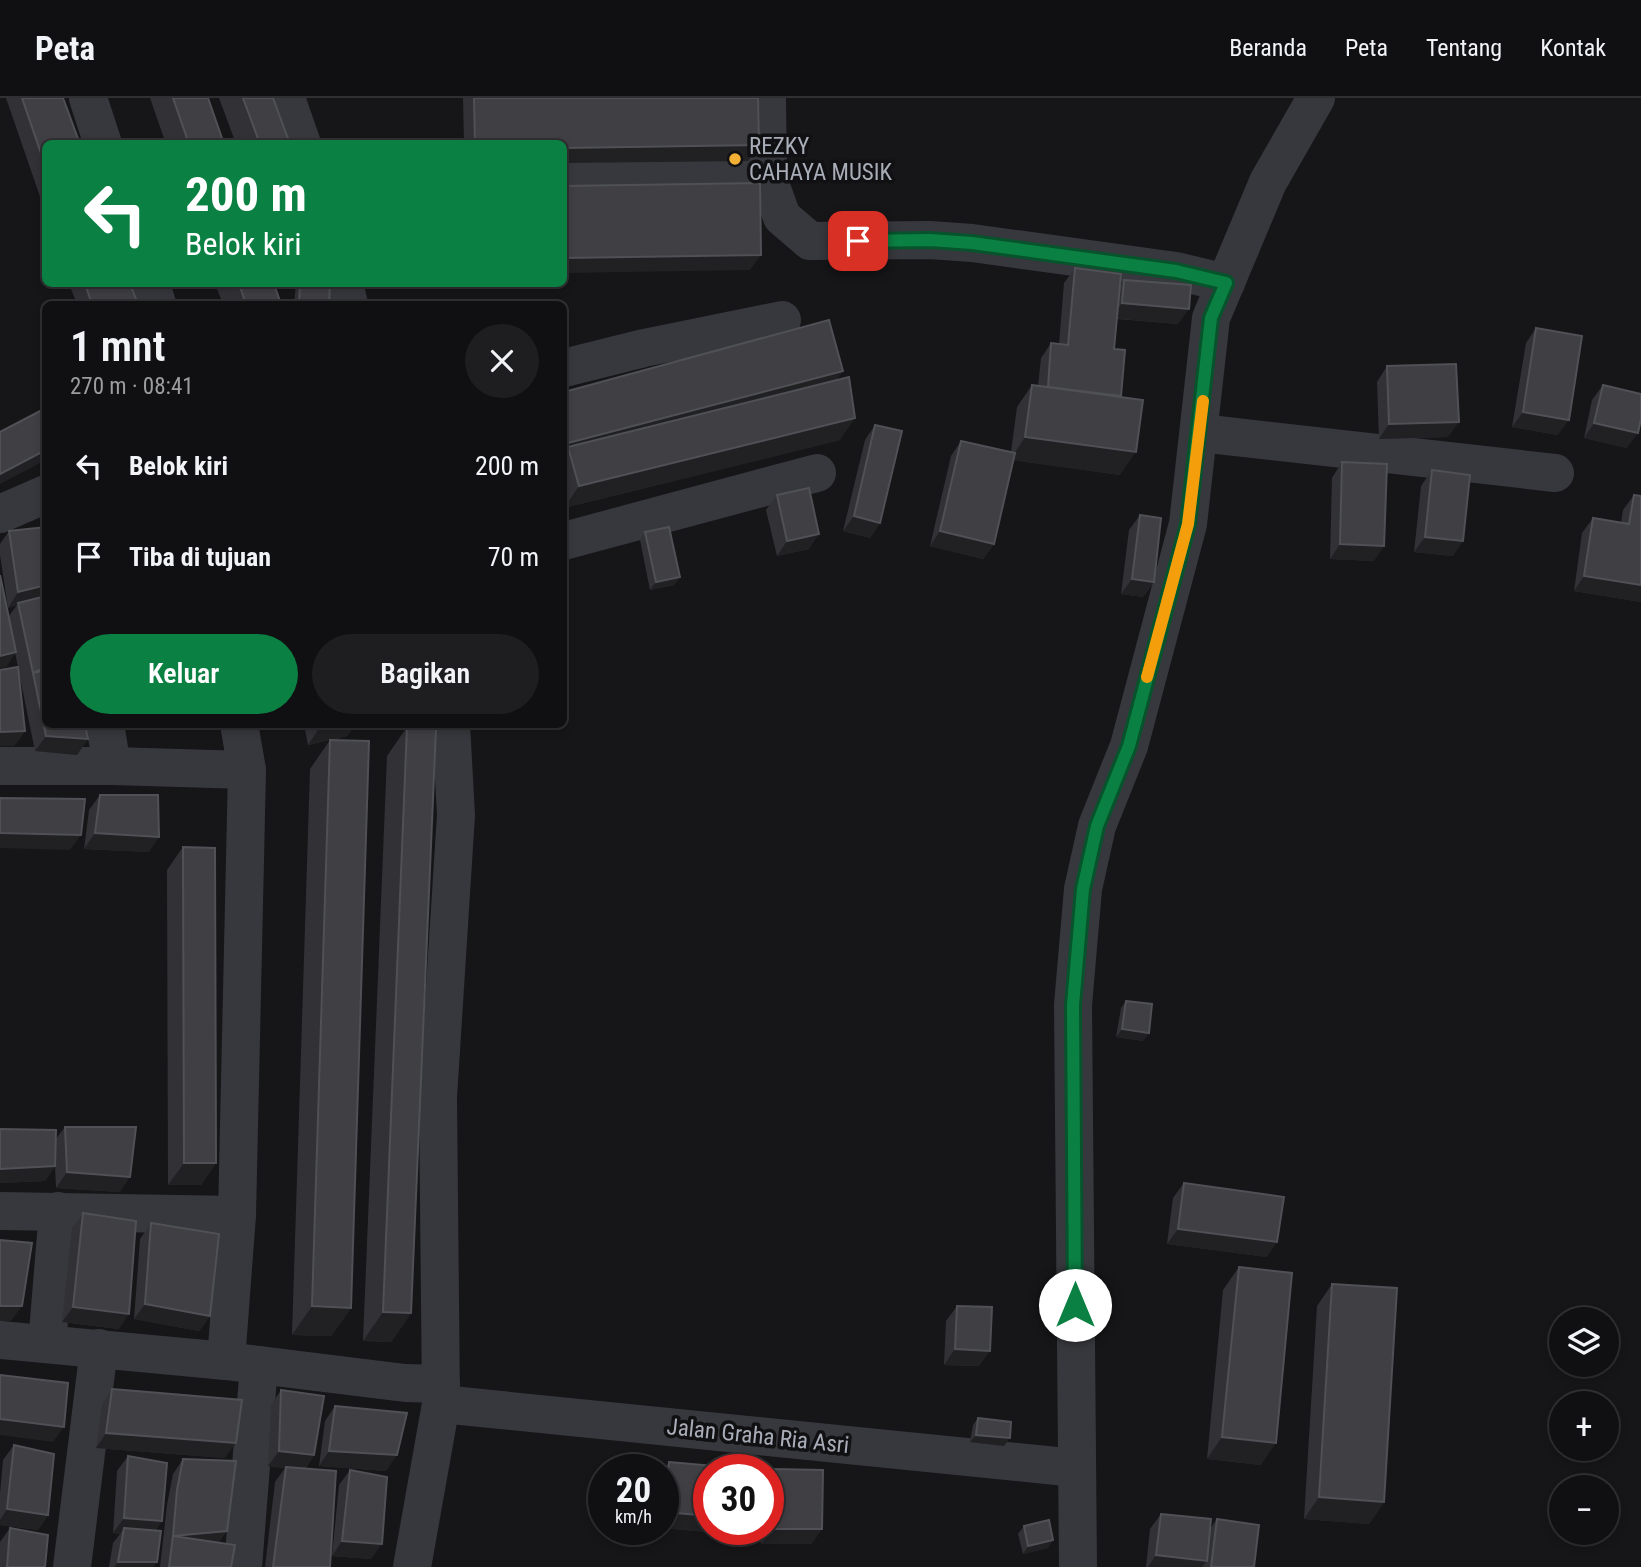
<!DOCTYPE html>
<html lang="id">
<meta charset="utf-8">
<style>
body{margin:0;font-family:"Roboto Condensed",sans-serif;background:#1e1e20;color:#f1f3f6;height:100vh;display:flex;flex-direction:column;font-size:26px;white-space:nowrap}
*{box-sizing:border-box;margin:0}
p{font-size:23px;color:#9c9d9f}
.icon{flex:none;width:38px;height:38px;fill:none;stroke:currentColor;stroke-width:2;stroke-linecap:round;stroke-linejoin:round}
.map{position:relative;flex:1;overflow:hidden}
.sheet{position:absolute;left:42px;top:203px;width:525px;height:427px;display:flex;flex-direction:column;background:#101012;border-radius:10px;box-shadow:0 4px 10px #0003,0 0 0 2px #303032}
.sheet>*{flex:none}
.guide{position:absolute;left:42px;top:42px;width:525px;height:147px;border-radius:10px;box-shadow:0 4px 10px #0003,0 0 0 2px #303032;background:#0b8043;color:#fff;overflow:hidden}
.controls{position:absolute;left:1549px;top:1209px;display:grid;gap:14px}
.controls a{display:grid;place-items:center;width:70px;height:70px;border-radius:50%;background:#101012;box-shadow:0 4px 10px #0003,0 0 0 2px #303032;font-size:35px}
.speed{position:absolute;left:588px;top:1356px;display:flex;gap:14px;font-size:35px;font-weight:700;text-align:center}
.speed>*{display:grid;place-content:center;width:91px;height:91px;border-radius:50%;background:#101012;box-shadow:0 4px 10px #0003,0 0 0 2px #303032;line-height:1}
.speed small{font-size:18px;font-weight:400}
.speed .limit{border:10px solid #d22;background:#fff;color:#111}
.pin{position:absolute;display:grid;place-items:center;width:60px;height:60px;color:#fff;margin:-30px;border-radius:14px;box-shadow:0 4px 10px #0006}
.me{position:absolute;width:77px;margin:-38px;rotate:0deg;stroke-linejoin:round;filter:drop-shadow(0 0 5px #0008)}
.turn{display:flex;align-items:center;gap:24px;height:147px;padding:0 28px;font-size:32px}
.turn .icon{width:91px;height:91px;stroke-width:2.5}
.turn b{display:block;font-size:49px;line-height:60px}
.round{display:grid;place-items:center;flex:none;width:74px;height:74px;border-radius:37px;background:#1e1e20}
.head{display:flex;align-items:center;justify-content:space-between;height:119px;padding:0 28px}
h1{font-size:42px;font-weight:600;line-height:52px}
.action{display:flex;gap:14px;margin-top:auto;padding:14px 28px}
.action a{flex:1;height:80px;border-radius:42px;background:#0b8043;color:#fff;font-size:28px;font-weight:600;line-height:80px;text-align:center}
.action a+a{background:#1e1e20;color:#f1f3f6}
ul{padding:0;list-style:none}
li{display:flex;align-items:center;gap:21px;height:91px;padding:0 28px}
li div{flex:1}
li b{display:block;font-size:26px}
li em{font-style:normal}
header{display:flex;align-items:center;gap:42px;box-sizing:border-box;height:98px;padding:0 35px;background:#101012;border-bottom:2px solid #303032}
header strong{font-size:33px}
nav{display:flex;gap:38px;margin-inline-start:auto;font-size:24px}
.map>svg:first-child{display:block}
</style>
<header>
<strong>Peta</strong>
<nav><a>Beranda</a><a>Peta</a><a>Tentang</a><a>Kontak</a></nav>
</header>
<div class="map">
<svg width="1641" height="1469" viewBox="0 0 1641 1469">
<rect width="100%" height="100%" fill="#161618"/>
<g fill="none" stroke-linecap="round" stroke-linejoin="round">
<g stroke="#37383d" stroke-width="38">
<path d="M 88,0 L 103,46"/>
<path d="M 286,0 L 302,46"/>
<path d="M 767,0 L 768,80 L 782,119 L 810,143 L 930,142 L 972,145 L 1176,173 L 1226,185"/>
<path d="M 564,82 L 768,80"/>
<path d="M 151,186 L 157,206"/>
<path d="M 344,186 L 349,206"/>
<path d="M 564,270 L 644,250 L 782,222"/>
<path d="M 1200,335 L 1555,375"/>
<path d="M 0,416 L 46,396"/>
<path d="M 564,443 L 817,375"/>
<path d="M 105,626 L 112,668"/>
<path d="M 239,626 L 247,672"/>
<path d="M 0,668 L 112,668 L 247,672 L 237,1117 L 226,1263"/>
<path d="M 0,1113 L 237,1117"/>
<path d="M 0,1242 L 226,1263 L 405,1285 L 441,1286"/>
<path d="M 47,1246 L 58,1113"/>
<path d="M 441,1306 L 1076,1370"/>
<path d="M 72,1469 L 99,1250"/>
<path d="M 243,1469 L 259,1267"/>
<path d="M 412,1469 L 441,1306 L 438,999 L 456,717 L 451,626"/>
<path d="M 1078,1469 L 1073,907 L 1083,791 L 1097,728 L 1129,648 L 1188,426 L 1211,220 L 1268,84 L 1316,0"/>
</g>
</g>
<g fill="#323236">
<path d="M 6,0 L 63,0 L 46,46 L 46,116 Z"/>
<path d="M 150,0 L 208,0 L 224,46 L 166,46 Z"/>
<path d="M 219,0 L 273,0 L 290,46 L 236,46 Z"/>
<path d="M 463,0 L 758,0 L 759,47 L 748,63 L 564,46 L 464,46 Z"/>
<path d="M 1075,170 L 1120,188 L 1124,182 L 1178,226 L 1117,221 L 1114,251 L 1120,299 L 1120,377 L 1013,362 L 994,446 L 983,461 L 930,448 L 951,358 L 961,343 L 1011,354 L 1017,309 L 1032,287 L 1038,288 L 1041,260 L 1051,245 L 1059,246 L 1064,185 Z"/>
<path d="M 69,186 L 130,186 L 138,206 L 77,206 Z"/>
<path d="M 215,186 L 274,186 L 281,206 L 223,206 Z"/>
<path d="M 296,186 L 330,186 L 329,206 L 294,206 Z"/>
<path d="M 1536,230 L 1558,337 L 1512,329 L 1526,245 Z"/>
<path d="M 1387,268 L 1448,339 L 1379,341 L 1377,284 Z"/>
<path d="M 837,282 L 840,342 L 564,410 L 564,294 Z"/>
<path d="M 1603,287 L 1627,350 L 1584,340 L 1592,302 Z"/>
<path d="M 875,327 L 880,425 L 870,440 L 843,433 L 865,342 Z"/>
<path d="M 1342,364 L 1374,463 L 1330,461 L 1332,380 Z"/>
<path d="M 1432,372 L 1453,458 L 1414,454 L 1421,388 Z"/>
<path d="M 777,397 L 809,451 L 777,458 L 766,412 Z"/>
<path d="M 1634,397 L 1641,504 L 1574,493 L 1582,435 L 1593,420 L 1621,425 L 1623,412 Z"/>
<path d="M 1140,417 L 1154,484 L 1143,499 L 1121,496 L 1129,432 Z"/>
<path d="M 9,433 L 44,499 L 46,626 L 88,641 L 77,657 L 35,653 L 18,570 L 25,633 L 14,648 L 0,648 L 0,572 L 18,569 L 15,555 L 6,569 L 9,518 L 17,507 L 8,510 L 0,457 L 0,446 Z"/>
<path d="M 645,434 L 680,479 L 674,487 L 650,492 L 640,442 Z"/>
<path d="M 304,626 L 356,626 L 347,638 L 332,642 L 351,1210 L 331,1238 L 292,1237 L 310,671 L 330,642 L 308,647 Z"/>
<path d="M 407,629 L 411,1215 L 391,1244 L 363,1243 L 387,658 Z"/>
<path d="M 100,697 L 149,754 L 84,751 L 89,712 Z"/>
<path d="M 183,749 L 216,1065 L 201,1087 L 168,1087 L 167,772 Z"/>
<path d="M 1126,903 L 1149,935 L 1143,943 L 1116,939 L 1121,910 Z"/>
<path d="M 65,1029 L 120,1094 L 56,1090 L 55,1068 L 45,1083 L 0,1085 L 0,1031 L 55,1042 Z"/>
<path d="M 1184,1085 L 1267,1159 L 1167,1146 L 1173,1100 Z"/>
<path d="M 83,1115 L 119,1231 L 62,1224 L 72,1130 Z"/>
<path d="M 151,1125 L 210,1218 L 199,1233 L 134,1221 L 140,1141 Z"/>
<path d="M 1239,1169 L 1261,1367 L 1207,1361 L 1223,1192 Z"/>
<path d="M 1332,1186 L 1384,1404 L 1369,1426 L 1304,1421 L 1317,1208 Z"/>
<path d="M 957,1208 L 979,1268 L 944,1267 L 946,1223 Z"/>
<path d="M 112,1291 L 225,1360 L 96,1350 L 102,1306 Z"/>
<path d="M 281,1292 L 314,1357 L 305,1371 L 330,1469 L 265,1469 L 275,1384 L 285,1370 L 268,1368 L 271,1307 Z"/>
<path d="M 335,1308 L 386,1373 L 319,1368 L 325,1323 Z"/>
<path d="M 978,1320 L 1004,1348 L 970,1344 L 973,1327 Z"/>
<path d="M 14,1347 L 48,1417 L 38,1432 L 0,1427 L 0,1396 L 3,1362 Z"/>
<path d="M 128,1358 L 162,1423 L 155,1433 L 157,1464 L 153,1469 L 109,1469 L 113,1445 L 120,1436 L 113,1435 L 117,1373 Z"/>
<path d="M 183,1361 L 227,1433 L 219,1444 L 231,1469 L 160,1469 L 167,1407 L 173,1376 Z"/>
<path d="M 669,1364 L 750,1438 L 663,1430 L 663,1373 Z"/>
<path d="M 773,1371 L 822,1431 L 811,1446 L 761,1446 L 761,1432 L 768,1432 L 768,1377 Z"/>
<path d="M 350,1372 L 371,1461 L 332,1458 L 339,1387 Z"/>
<path d="M 1161,1416 L 1210,1431 L 1217,1421 L 1254,1469 L 1146,1469 L 1150,1431 Z"/>
<path d="M 1024,1428 L 1048,1450 L 1023,1456 L 1018,1436 Z"/>
<path d="M 10,1430 L 45,1469 L 0,1469 L 0,1444 Z"/>
</g>
<g fill="#212124">
<path d="M 759,47 L 748,63 L 564,65 L 564,50 Z"/>
<path d="M 761,157 L 750,172 L 564,175 L 564,160 Z"/>
<path d="M 1122,205 L 1189,211 L 1178,226 L 1111,220 Z"/>
<path d="M 843,273 L 828,295 L 568,349 L 564,355 L 564,351 L 568,345 Z"/>
<path d="M 1523,314 L 1569,322 L 1558,337 L 1512,329 Z"/>
<path d="M 855,320 L 840,342 L 564,410 L 579,388 Z"/>
<path d="M 1459,324 L 1448,339 L 1379,341 L 1389,326 Z"/>
<path d="M 1594,325 L 1638,335 L 1627,350 L 1584,340 Z"/>
<path d="M 1025,339 L 1136,354 L 1120,377 L 1010,362 Z"/>
<path d="M 46,352 L 46,362 L 0,386 L 0,376 Z"/>
<path d="M 854,418 L 880,425 L 870,440 L 843,433 Z"/>
<path d="M 940,433 L 994,446 L 983,461 L 930,448 Z"/>
<path d="M 819,436 L 809,451 L 777,458 L 787,443 Z"/>
<path d="M 1425,439 L 1463,443 L 1453,458 L 1414,454 Z"/>
<path d="M 1340,446 L 1384,448 L 1374,463 L 1330,461 Z"/>
<path d="M 1584,478 L 1641,487 L 1641,504 L 1574,493 Z"/>
<path d="M 680,479 L 674,487 L 650,492 L 656,484 Z"/>
<path d="M 1132,481 L 1154,484 L 1143,499 L 1121,496 Z"/>
<path d="M 46,487 L 46,497 L 44,500 L 8,510 L 18,494 Z"/>
<path d="M 16,554 L 6,569 L 0,570 L 0,558 Z"/>
<path d="M 322,626 L 356,626 L 347,638 L 308,647 Z"/>
<path d="M 385,626 L 406,626 L 381,632 Z"/>
<path d="M 25,633 L 14,648 L 0,648 L 0,634 Z"/>
<path d="M 46,638 L 88,641 L 77,657 L 35,653 Z"/>
<path d="M 0,735 L 81,737 L 70,752 L 0,750 Z"/>
<path d="M 95,735 L 159,739 L 149,754 L 84,751 Z"/>
<path d="M 1122,931 L 1149,935 L 1143,943 L 1116,939 Z"/>
<path d="M 184,1065 L 216,1065 L 201,1087 L 168,1087 Z"/>
<path d="M 55,1068 L 45,1083 L 0,1085 L 0,1071 Z"/>
<path d="M 67,1074 L 130,1079 L 120,1094 L 56,1090 Z"/>
<path d="M 1178,1131 L 1277,1144 L 1267,1159 L 1167,1146 Z"/>
<path d="M 145,1206 L 210,1218 L 199,1233 L 134,1221 Z"/>
<path d="M 0,1208 L 22,1208 L 11,1223 L 0,1223 Z"/>
<path d="M 312,1208 L 351,1210 L 331,1238 L 292,1237 Z"/>
<path d="M 73,1209 L 129,1216 L 119,1231 L 62,1224 Z"/>
<path d="M 383,1214 L 411,1215 L 391,1244 L 363,1243 Z"/>
<path d="M 955,1251 L 990,1253 L 979,1268 L 944,1267 Z"/>
<path d="M 0,1321 L 64,1329 L 53,1344 L 0,1337 Z"/>
<path d="M 106,1335 L 236,1345 L 225,1360 L 96,1350 Z"/>
<path d="M 976,1337 L 1010,1340 L 1004,1348 L 970,1344 Z"/>
<path d="M 1222,1339 L 1276,1345 L 1261,1367 L 1207,1361 Z"/>
<path d="M 279,1353 L 314,1357 L 304,1372 L 268,1368 Z"/>
<path d="M 329,1353 L 397,1357 L 386,1373 L 319,1368 Z"/>
<path d="M 1319,1399 L 1384,1404 L 1369,1426 L 1304,1421 Z"/>
<path d="M 7,1411 L 48,1417 L 38,1432 L 0,1427 L 0,1422 Z"/>
<path d="M 665,1414 L 709,1418 L 709,1432 L 754,1432 L 750,1438 L 663,1430 L 663,1416 Z"/>
<path d="M 124,1420 L 162,1423 L 152,1438 L 124,1430 L 120,1436 L 113,1435 Z"/>
<path d="M 772,1431 L 822,1431 L 811,1446 L 761,1446 Z"/>
<path d="M 227,1433 L 216,1448 L 173,1438 Z"/>
<path d="M 1053,1442 L 1048,1450 L 1023,1456 L 1028,1448 Z"/>
<path d="M 342,1443 L 382,1446 L 371,1461 L 332,1458 Z"/>
<path d="M 1156,1457 L 1207,1463 L 1202,1469 L 1148,1469 Z"/>
<path d="M 118,1464 L 157,1464 L 153,1469 L 114,1469 Z"/>
</g>
<g fill="#3f3f44" stroke="#4f5156" stroke-width="2">
<path d="M 22,0 L 63,0 L 80,46 L 46,46 L 46,70 Z"/>
<path d="M 173,0 L 208,0 L 224,46 L 189,46 Z"/>
<path d="M 243,0 L 273,0 L 290,46 L 260,46 Z"/>
<path d="M 474,0 L 758,0 L 759,47 L 564,50 L 564,46 L 475,46 Z"/>
<path d="M 760,85 L 761,157 L 564,160 L 564,88 Z"/>
<path d="M 1075,170 L 1121,176 L 1114,251 L 1125,252 L 1121,298 L 1048,289 L 1051,245 L 1068,247 Z"/>
<path d="M 1124,182 L 1191,187 L 1189,211 L 1122,205 Z"/>
<path d="M 85,186 L 130,186 L 138,206 L 92,206 Z"/>
<path d="M 239,186 L 274,186 L 281,206 L 246,206 Z"/>
<path d="M 300,186 L 330,186 L 329,206 L 299,206 Z"/>
<path d="M 829,222 L 843,273 L 568,345 L 564,329 L 564,294 Z"/>
<path d="M 1536,230 L 1582,238 L 1569,322 L 1523,314 Z"/>
<path d="M 1456,266 L 1459,324 L 1389,326 L 1387,268 Z"/>
<path d="M 849,279 L 855,320 L 579,388 L 568,349 Z"/>
<path d="M 1032,287 L 1143,302 L 1136,354 L 1025,339 Z"/>
<path d="M 1603,287 L 1641,296 L 1641,321 L 1638,335 L 1594,325 Z"/>
<path d="M 46,310 L 46,352 L 0,376 L 0,334 Z"/>
<path d="M 875,327 L 902,333 L 880,425 L 854,418 Z"/>
<path d="M 961,343 L 1015,355 L 994,446 L 940,433 Z"/>
<path d="M 1342,364 L 1387,366 L 1384,448 L 1340,446 Z"/>
<path d="M 1432,372 L 1470,377 L 1463,443 L 1425,439 Z"/>
<path d="M 809,390 L 819,436 L 787,443 L 777,397 Z"/>
<path d="M 1634,397 L 1641,398 L 1641,487 L 1584,478 L 1593,420 L 1629,426 Z"/>
<path d="M 1140,417 L 1161,420 L 1154,484 L 1132,481 Z"/>
<path d="M 46,429 L 46,487 L 18,494 L 9,433 Z"/>
<path d="M 669,429 L 680,479 L 656,484 L 645,434 Z"/>
<path d="M 0,477 L 16,554 L 0,558 Z"/>
<path d="M 46,498 L 46,569 L 33,575 L 18,505 Z"/>
<path d="M 18,569 L 25,633 L 0,634 L 0,572 Z"/>
<path d="M 46,572 L 46,626 L 85,626 L 88,641 L 46,638 L 33,575 Z"/>
<path d="M 407,629 L 436,630 L 411,1215 L 383,1214 Z"/>
<path d="M 330,642 L 369,643 L 351,1210 L 312,1208 Z"/>
<path d="M 100,697 L 158,697 L 159,739 L 95,735 Z"/>
<path d="M 0,700 L 85,701 L 81,737 L 0,735 Z"/>
<path d="M 183,749 L 215,750 L 216,1065 L 184,1065 Z"/>
<path d="M 1126,903 L 1152,906 L 1149,935 L 1122,931 Z"/>
<path d="M 65,1029 L 136,1029 L 130,1079 L 67,1074 Z"/>
<path d="M 0,1031 L 56,1032 L 55,1068 L 0,1071 Z"/>
<path d="M 1184,1085 L 1284,1099 L 1277,1144 L 1178,1131 Z"/>
<path d="M 83,1115 L 136,1123 L 129,1216 L 73,1209 Z"/>
<path d="M 151,1125 L 219,1136 L 210,1218 L 145,1206 Z"/>
<path d="M 0,1142 L 32,1145 L 22,1208 L 0,1208 Z"/>
<path d="M 1239,1169 L 1292,1175 L 1276,1345 L 1222,1339 Z"/>
<path d="M 1332,1186 L 1397,1190 L 1384,1404 L 1319,1399 Z"/>
<path d="M 957,1208 L 992,1209 L 990,1253 L 955,1251 Z"/>
<path d="M 0,1277 L 68,1285 L 64,1329 L 0,1321 Z"/>
<path d="M 112,1291 L 242,1302 L 236,1345 L 106,1335 Z"/>
<path d="M 281,1292 L 324,1298 L 314,1357 L 279,1353 Z"/>
<path d="M 335,1308 L 407,1315 L 397,1357 L 329,1353 Z"/>
<path d="M 978,1320 L 1011,1324 L 1010,1340 L 976,1337 Z"/>
<path d="M 14,1347 L 54,1356 L 48,1417 L 7,1411 Z"/>
<path d="M 128,1358 L 167,1365 L 162,1423 L 124,1420 Z"/>
<path d="M 183,1361 L 236,1363 L 227,1433 L 173,1438 L 177,1392 Z"/>
<path d="M 669,1364 L 759,1372 L 709,1372 L 709,1418 L 665,1414 Z"/>
<path d="M 286,1369 L 336,1373 L 330,1469 L 273,1469 Z"/>
<path d="M 773,1371 L 823,1372 L 822,1431 L 772,1431 Z"/>
<path d="M 350,1372 L 387,1379 L 382,1446 L 342,1443 Z"/>
<path d="M 1161,1416 L 1211,1421 L 1207,1463 L 1156,1457 Z"/>
<path d="M 1217,1421 L 1259,1427 L 1254,1469 L 1211,1469 Z"/>
<path d="M 1049,1422 L 1053,1442 L 1028,1448 L 1024,1428 Z"/>
<path d="M 10,1430 L 48,1437 L 45,1469 L 7,1469 Z"/>
<path d="M 124,1430 L 161,1433 L 157,1464 L 118,1464 Z"/>
<path d="M 173,1438 L 235,1447 L 231,1469 L 169,1469 Z"/>
</g>
<g fill="none" stroke-linecap="round" stroke-linejoin="round">
<defs>
<path id="route" d="M 858,143 L 930,142 L 972,145 L 1176,173 L 1226,185 L 1211,220 L 1188,426 L 1129,648 L 1097,728 L 1083,791 L 1073,907 L 1075,1207"/>
</defs>
<use href="#route" stroke="#07532c" stroke-width="18"/>
<use href="#route" stroke="#0b8043" stroke-width="12"/>
<path stroke="#f59e0b" stroke-width="12" d="M 1147,579 L 1188,426 L 1203,303"/>
</g>
<circle fill="#f2b134" stroke="#111113" stroke-width="2.5" cx="735" cy="61" r="7"/>
<g text-anchor="middle" dominant-baseline="central" stroke-width="7" stroke-linejoin="round" paint-order="stroke">
<g font-size="23" fill="#a8adb8" stroke="#111113" text-anchor="start">
<text x="749" y="48">REZKY<tspan x="749" dy="26">CAHAYA MUSIK</tspan></text>
</g>
<g font-size="23" fill="#a8adb8" stroke="#111113">
<text transform="translate(758 1338) rotate(6)">Jalan Graha Ria Asri</text>
</g>
</g>
</svg>
<div class="controls">
<a><svg class="icon" aria-label="layers" viewBox="0 0 24 24"><path d="M12 4l9 5-9 5-9-5zM3 14l9 5 9-5"/></svg></a>
<a>+</a>
<a>−</a>
</div>
<div class="speed"><div>20<small>km/h</small></div><div class="limit">30</div></div>
<div class="pin" style="left:858px;top:143px;background:#d93025"><svg class="icon" aria-label="arrive" viewBox="0 0 24 24"><path d="M6 21V4h12l-3 4 3 4H6"/></svg></div>
<svg class="me" style="left:1075px;top:1207px" viewBox="-20 -20 40 40"><circle r="19" fill="#fff"/><path d="M0-13L10 11 0 6-10 11z" fill="#0b8043"/></svg>
<div class="guide">
<div class="turn"><svg class="icon" aria-label="left" viewBox="0 0 24 24"><path d="M17 20v-9H6M10 6l-5 5 5 5"/></svg><div><b>200 m</b>Belok kiri</div></div>
</div>
<section class="sheet">
<div class="head"><div><h1>1 mnt</h1><p>270 m · 08:41</p></div><a class="round"><svg class="icon" aria-label="close" viewBox="0 0 24 24"><path d="M6 6l12 12M18 6L6 18"/></svg></a></div>
<ul>
<li><svg class="icon" aria-label="left" viewBox="0 0 24 24"><path d="M17 20v-9H6M10 6l-5 5 5 5"/></svg><div><b>Belok kiri</b></div><em>200 m</em></li>
<li><svg class="icon" aria-label="arrive" viewBox="0 0 24 24"><path d="M6 21V4h12l-3 4 3 4H6"/></svg><div><b>Tiba di tujuan</b></div><em>70 m</em></li>
</ul>
<div class="action"><a>Keluar</a><a>Bagikan</a></div>
</section>
</div>
